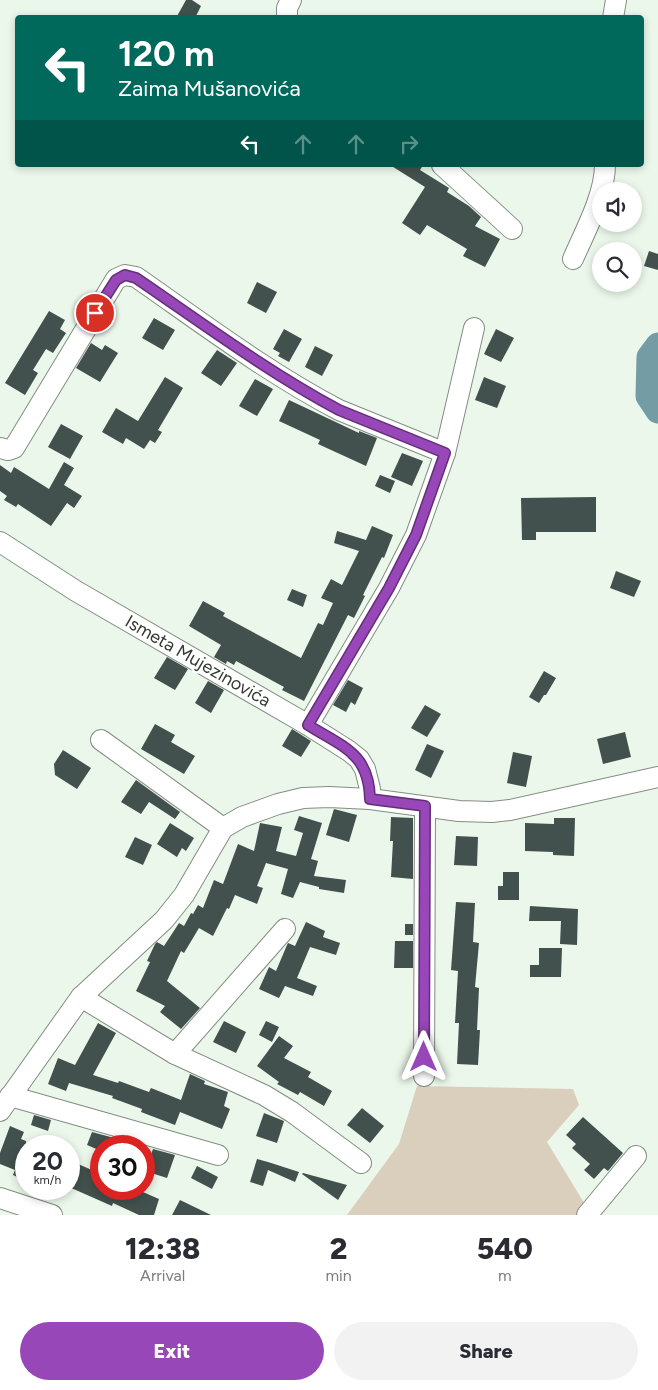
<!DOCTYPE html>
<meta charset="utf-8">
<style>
body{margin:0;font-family:Figtree,sans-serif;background:#f2f2f3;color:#2b2b33;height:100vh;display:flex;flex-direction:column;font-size:19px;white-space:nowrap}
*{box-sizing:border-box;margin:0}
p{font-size:16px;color:#7c7c81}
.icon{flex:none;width:28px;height:28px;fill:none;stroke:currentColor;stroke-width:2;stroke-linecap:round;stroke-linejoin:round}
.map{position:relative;height:1215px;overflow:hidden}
.sheet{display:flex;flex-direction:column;background:#fff;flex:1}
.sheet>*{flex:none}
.hud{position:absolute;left:15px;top:15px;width:629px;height:152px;border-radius:5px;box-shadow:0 2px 8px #0003;background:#00695c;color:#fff;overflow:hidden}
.buttons{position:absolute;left:592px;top:182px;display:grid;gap:10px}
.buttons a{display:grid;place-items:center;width:50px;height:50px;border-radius:50%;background:#fff;box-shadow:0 2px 8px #0003;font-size:25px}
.speed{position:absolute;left:15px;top:1135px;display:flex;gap:10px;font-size:25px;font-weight:700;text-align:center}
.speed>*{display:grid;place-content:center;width:65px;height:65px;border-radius:50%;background:#fff;box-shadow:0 2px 8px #0003;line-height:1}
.speed small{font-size:12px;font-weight:400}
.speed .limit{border:8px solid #d22;background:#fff;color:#111}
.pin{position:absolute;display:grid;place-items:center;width:42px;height:42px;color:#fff;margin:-21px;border:2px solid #fff;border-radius:50%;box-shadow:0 1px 5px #0007}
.me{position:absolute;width:55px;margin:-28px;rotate:0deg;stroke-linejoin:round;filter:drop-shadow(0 0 4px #0008)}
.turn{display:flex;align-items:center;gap:18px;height:105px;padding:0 20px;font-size:22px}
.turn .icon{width:65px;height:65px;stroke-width:2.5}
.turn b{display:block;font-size:35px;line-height:42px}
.lanes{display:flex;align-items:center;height:48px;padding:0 20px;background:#0003;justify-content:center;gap:25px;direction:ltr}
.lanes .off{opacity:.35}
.eta{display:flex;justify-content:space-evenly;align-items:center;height:85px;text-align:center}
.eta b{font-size:30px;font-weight:800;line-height:35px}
.action{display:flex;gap:10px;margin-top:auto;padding:10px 20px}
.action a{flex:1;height:58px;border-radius:30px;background:#9747b7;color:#fff;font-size:20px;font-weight:800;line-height:58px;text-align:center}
.action a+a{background:#f2f2f3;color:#2b2b33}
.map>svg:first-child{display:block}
</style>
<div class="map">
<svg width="658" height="1215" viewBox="0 0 658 1215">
<rect width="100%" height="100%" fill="#ebf7eb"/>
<path fill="#dacebc" d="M 417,1086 L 573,1089 L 579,1105 L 547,1142 L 586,1206 L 578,1215 L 347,1215 L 399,1144 Z"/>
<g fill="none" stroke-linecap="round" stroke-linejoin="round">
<path stroke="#739ca5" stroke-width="25" d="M 658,345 L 649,357 L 648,396 L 658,411"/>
</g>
<g fill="#42514d">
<path d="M 186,0 L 192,0 L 201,6 L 195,18 L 176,18 Z"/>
<path d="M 390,165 L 423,165 L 420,170 L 449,188 L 447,192 L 469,206 L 481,217 L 475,226 L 500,239 L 485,267 L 463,256 L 467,249 L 427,225 L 420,235 L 402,223 L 425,187 Z"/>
<path d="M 649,251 L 658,254 L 658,270 L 644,266 Z"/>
<path d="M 257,282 L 277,292 L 266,313 L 247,303 Z"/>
<path d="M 49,311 L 65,320 L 60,329 L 66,333 L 53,353 L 46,349 L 33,370 L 38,373 L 25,395 L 5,383 Z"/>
<path d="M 154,318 L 175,330 L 163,350 L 142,338 Z"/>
<path d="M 284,329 L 302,339 L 289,362 L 278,356 L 280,353 L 273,349 Z"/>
<path d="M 496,329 L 514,338 L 501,362 L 484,354 Z"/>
<path d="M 91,343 L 102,350 L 105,345 L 118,353 L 100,382 L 76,368 Z"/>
<path d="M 315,346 L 333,355 L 322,376 L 305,367 Z"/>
<path d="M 217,350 L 237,363 L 221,386 L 201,373 Z"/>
<path d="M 165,377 L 183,388 L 158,430 L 162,432 L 155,443 L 150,440 L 144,449 L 126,438 L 123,444 L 102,432 L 116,408 L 138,421 Z"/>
<path d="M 484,377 L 506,386 L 497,408 L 475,400 Z"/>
<path d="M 255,379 L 273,389 L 257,416 L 239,406 Z"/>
<path d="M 289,400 L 359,433 L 359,431 L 377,438 L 366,466 L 318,444 L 320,440 L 279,421 Z"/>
<path d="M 61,424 L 83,436 L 70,459 L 48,447 Z"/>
<path d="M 402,453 L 423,461 L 412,486 L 391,477 Z"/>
<path d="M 64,462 L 74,468 L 64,485 L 82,496 L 74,508 L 67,503 L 51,526 L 18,504 L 16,507 L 4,500 L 7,496 L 0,491 L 0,465 L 11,473 L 14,467 L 49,489 Z"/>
<path d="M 380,475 L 395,481 L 390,493 L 375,486 Z"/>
<path d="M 596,497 L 596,532 L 536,532 L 536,540 L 522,540 L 521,498 Z"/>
<path d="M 372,526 L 393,535 L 384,558 L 382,557 L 363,595 L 365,596 L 354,618 L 348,615 L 304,701 L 282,690 L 284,687 L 236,661 L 234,665 L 227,661 L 226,664 L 214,657 L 221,645 L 189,626 L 203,601 L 225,613 L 223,616 L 301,658 L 318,623 L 323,625 L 333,603 L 321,598 L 331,579 L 342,585 L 359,551 L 334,543 L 337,531 L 366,540 Z"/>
<path d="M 616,571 L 641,581 L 634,597 L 610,588 Z"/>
<path d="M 292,589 L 307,595 L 303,607 L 287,600 Z"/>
<path d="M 167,657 L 188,669 L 175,690 L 154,678 Z"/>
<path d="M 544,671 L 556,678 L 546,695 L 544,695 L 539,703 L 529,697 Z"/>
<path d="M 348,680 L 363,688 L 355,705 L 351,702 L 346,712 L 333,705 Z"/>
<path d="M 208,681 L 224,690 L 211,713 L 195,703 Z"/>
<path d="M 425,705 L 441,714 L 427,737 L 411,728 Z"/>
<path d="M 155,724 L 175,735 L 171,742 L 195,756 L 184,774 L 141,749 Z"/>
<path d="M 292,729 L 311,741 L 301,757 L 282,746 Z"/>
<path d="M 625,732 L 631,757 L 603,764 L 597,739 Z"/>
<path d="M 427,744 L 444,751 L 431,778 L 415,770 Z"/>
<path d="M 63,750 L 91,768 L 77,789 L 55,775 L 54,764 Z"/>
<path d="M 513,752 L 532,756 L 526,787 L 507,783 Z"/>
<path d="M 136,780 L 180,812 L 175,819 L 149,802 L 141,814 L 121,802 Z"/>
<path d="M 334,809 L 357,815 L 349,842 L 326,835 Z"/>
<path d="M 299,816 L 322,823 L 311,859 L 318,861 L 314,876 L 346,880 L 344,893 L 319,889 L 319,887 L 300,882 L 293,898 L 281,894 L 288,869 L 266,863 L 257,886 L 263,888 L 257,904 L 235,895 L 229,909 L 227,908 L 213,936 L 199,928 L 184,953 L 181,951 L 167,981 L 200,1008 L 181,1029 L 160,1012 L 165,1006 L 136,991 L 150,962 L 147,961 L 155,944 L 157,942 L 164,946 L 179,923 L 184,926 L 191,913 L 193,914 L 198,905 L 203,908 L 214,880 L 223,884 L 238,844 L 254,851 L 260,823 L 282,827 L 276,851 L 296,856 L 303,833 L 294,830 Z"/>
<path d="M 391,817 L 413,818 L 413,879 L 391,877 L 393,841 L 390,841 Z"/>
<path d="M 554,818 L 575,818 L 574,856 L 553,855 L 553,852 L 525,851 L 525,823 L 554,824 Z"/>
<path d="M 170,823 L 194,838 L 186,851 L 182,848 L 177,857 L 157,844 Z"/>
<path d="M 456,836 L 478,837 L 477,866 L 454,865 Z"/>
<path d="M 135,837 L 152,845 L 143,865 L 125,857 Z"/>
<path d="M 503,872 L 519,872 L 519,900 L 498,900 L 498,886 L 503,886 Z"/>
<path d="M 456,902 L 475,903 L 473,942 L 479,943 L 475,987 L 479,988 L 477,1030 L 480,1030 L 478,1065 L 457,1064 L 459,1023 L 455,1023 L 458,971 L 451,970 Z"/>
<path d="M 530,906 L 578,909 L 577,945 L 560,944 L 561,921 L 529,921 Z"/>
<path d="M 306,922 L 325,931 L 323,937 L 340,943 L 336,955 L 310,947 L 297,978 L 317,986 L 313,996 L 285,986 L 279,998 L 259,989 L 269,967 L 276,971 L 287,945 L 288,943 L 295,946 Z"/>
<rect x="405" y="924" width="8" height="11"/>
<path d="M 395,941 L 413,941 L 413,968 L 394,968 Z"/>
<path d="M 539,948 L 562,948 L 561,977 L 530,977 L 530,965 L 539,965 Z"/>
<path d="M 224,1021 L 246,1032 L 236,1053 L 213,1042 Z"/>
<path d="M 266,1021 L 279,1027 L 272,1042 L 259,1035 Z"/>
<path d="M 98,1023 L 116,1033 L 93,1075 L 118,1083 L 119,1081 L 149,1092 L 151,1088 L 181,1100 L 190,1074 L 205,1081 L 204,1084 L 228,1092 L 224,1106 L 230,1109 L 222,1129 L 180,1112 L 175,1125 L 141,1112 L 142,1109 L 112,1098 L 113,1096 L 69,1083 L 66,1091 L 48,1084 L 58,1058 L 75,1065 Z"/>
<path d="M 279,1036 L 293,1046 L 284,1058 L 311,1072 L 308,1077 L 332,1091 L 324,1106 L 300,1092 L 298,1095 L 277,1084 L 279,1082 L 257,1066 Z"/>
<path d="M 362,1108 L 384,1126 L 370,1143 L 347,1125 Z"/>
<path d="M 264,1113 L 284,1121 L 277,1143 L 256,1136 Z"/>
<path d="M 34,1115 L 51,1120 L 48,1131 L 31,1125 Z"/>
<path d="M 583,1117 L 623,1153 L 608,1171 L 604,1168 L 594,1179 L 584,1170 L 590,1164 L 572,1148 L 576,1144 L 566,1135 Z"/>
<path d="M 10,1126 L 24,1132 L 21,1139 L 26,1141 L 26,1181 L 13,1175 L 15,1170 L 0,1164 L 0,1153 Z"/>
<path d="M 92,1132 L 144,1146 L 101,1146 L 101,1151 L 87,1145 Z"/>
<path d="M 153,1149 L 175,1155 L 167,1178 L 145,1171 Z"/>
<path d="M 257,1159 L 268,1162 L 299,1172 L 295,1182 L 268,1170 L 263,1186 L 250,1182 Z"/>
<path d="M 69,1160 L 101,1174 L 101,1189 L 136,1189 L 159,1199 L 154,1215 L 139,1215 L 113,1203 L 112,1206 L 69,1187 Z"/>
<path d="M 197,1166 L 218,1177 L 212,1189 L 191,1178 Z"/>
<path d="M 303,1173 L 347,1185 L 338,1200 L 302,1174 Z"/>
<path d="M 180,1200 L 211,1215 L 172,1215 Z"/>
</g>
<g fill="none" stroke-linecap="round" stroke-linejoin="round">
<defs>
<g id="minor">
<path d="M 287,18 L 287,8 L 291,0"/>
<path d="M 613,18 L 616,0"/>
<path d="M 442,165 L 512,229"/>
<path d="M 573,259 C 585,231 605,195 605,165"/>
<path d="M 0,448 L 8,450 L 14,448 L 116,279 L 125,275 L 136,277 C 202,323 268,373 339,410 L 445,453"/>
<path d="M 0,542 L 76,591 L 308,725 L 349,751 L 359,759 L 365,769 L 370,789 L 370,799"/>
<path d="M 308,725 L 389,588 L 416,535 L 445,453 L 474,328"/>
<path d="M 101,740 L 223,828"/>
<path d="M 81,997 L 175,1054 L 264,1095 L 292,1112 L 361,1163"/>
<path d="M 175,1054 L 285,929"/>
<path d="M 424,1076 L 425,807"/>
<path d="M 10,1096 L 218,1155"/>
<path d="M 0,1111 L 81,997 L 164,920 L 184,895 L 223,828 L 242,817 L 278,804 L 303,798 L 329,797 L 370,799 L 459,811 L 492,812 L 510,810 L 658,777"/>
<path d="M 0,1198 L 52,1215"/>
<path d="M 587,1215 L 636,1156"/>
</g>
</defs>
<use href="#minor" stroke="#838d83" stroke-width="22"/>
<use href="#minor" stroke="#fff" stroke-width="20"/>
</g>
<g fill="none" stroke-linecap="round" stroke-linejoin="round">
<defs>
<path id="route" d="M 95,313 L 116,280 L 125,275 L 136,278 C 202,323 268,372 339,410 L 445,453 L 416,535 L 389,588 L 308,725 C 343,747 369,753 370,799 L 425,806 L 424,1057"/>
</defs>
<use href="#route" stroke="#622e77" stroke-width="12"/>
<use href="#route" stroke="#9747b7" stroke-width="9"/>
</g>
<g text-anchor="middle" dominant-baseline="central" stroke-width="5" stroke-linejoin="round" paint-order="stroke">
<g font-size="18" fill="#333833" stroke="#fff">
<text transform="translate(198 661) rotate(30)">Ismeta Mujezinovića</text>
</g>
</g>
</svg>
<div class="buttons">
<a><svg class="icon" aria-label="sound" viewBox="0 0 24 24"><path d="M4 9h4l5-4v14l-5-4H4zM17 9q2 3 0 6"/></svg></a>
<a><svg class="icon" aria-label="search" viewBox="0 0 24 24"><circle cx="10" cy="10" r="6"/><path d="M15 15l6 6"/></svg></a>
</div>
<div class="speed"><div>20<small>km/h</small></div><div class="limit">30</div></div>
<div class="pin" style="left:95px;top:313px;background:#d93025"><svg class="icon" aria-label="arrive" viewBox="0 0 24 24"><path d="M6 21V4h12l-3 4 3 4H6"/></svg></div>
<svg class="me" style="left:424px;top:1057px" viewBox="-20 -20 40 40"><path d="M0-17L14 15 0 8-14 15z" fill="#9747b7" stroke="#fff" stroke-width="4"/></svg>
<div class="hud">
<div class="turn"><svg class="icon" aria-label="left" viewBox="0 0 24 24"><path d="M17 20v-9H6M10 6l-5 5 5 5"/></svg><div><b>120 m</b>Zaima Mušanovića</div></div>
<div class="lanes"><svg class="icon" aria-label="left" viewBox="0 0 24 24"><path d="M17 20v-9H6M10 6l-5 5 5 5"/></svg><svg class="icon off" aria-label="ahead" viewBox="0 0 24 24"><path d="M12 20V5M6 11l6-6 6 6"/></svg><svg class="icon off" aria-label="ahead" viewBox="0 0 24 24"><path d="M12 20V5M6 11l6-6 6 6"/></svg><svg class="icon off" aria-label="right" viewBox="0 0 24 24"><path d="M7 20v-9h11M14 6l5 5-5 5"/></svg></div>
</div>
</div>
<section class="sheet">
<div class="eta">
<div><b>12:38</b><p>Arrival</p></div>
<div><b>2</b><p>min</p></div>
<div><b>540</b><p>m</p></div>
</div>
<div class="action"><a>Exit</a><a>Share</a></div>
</section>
